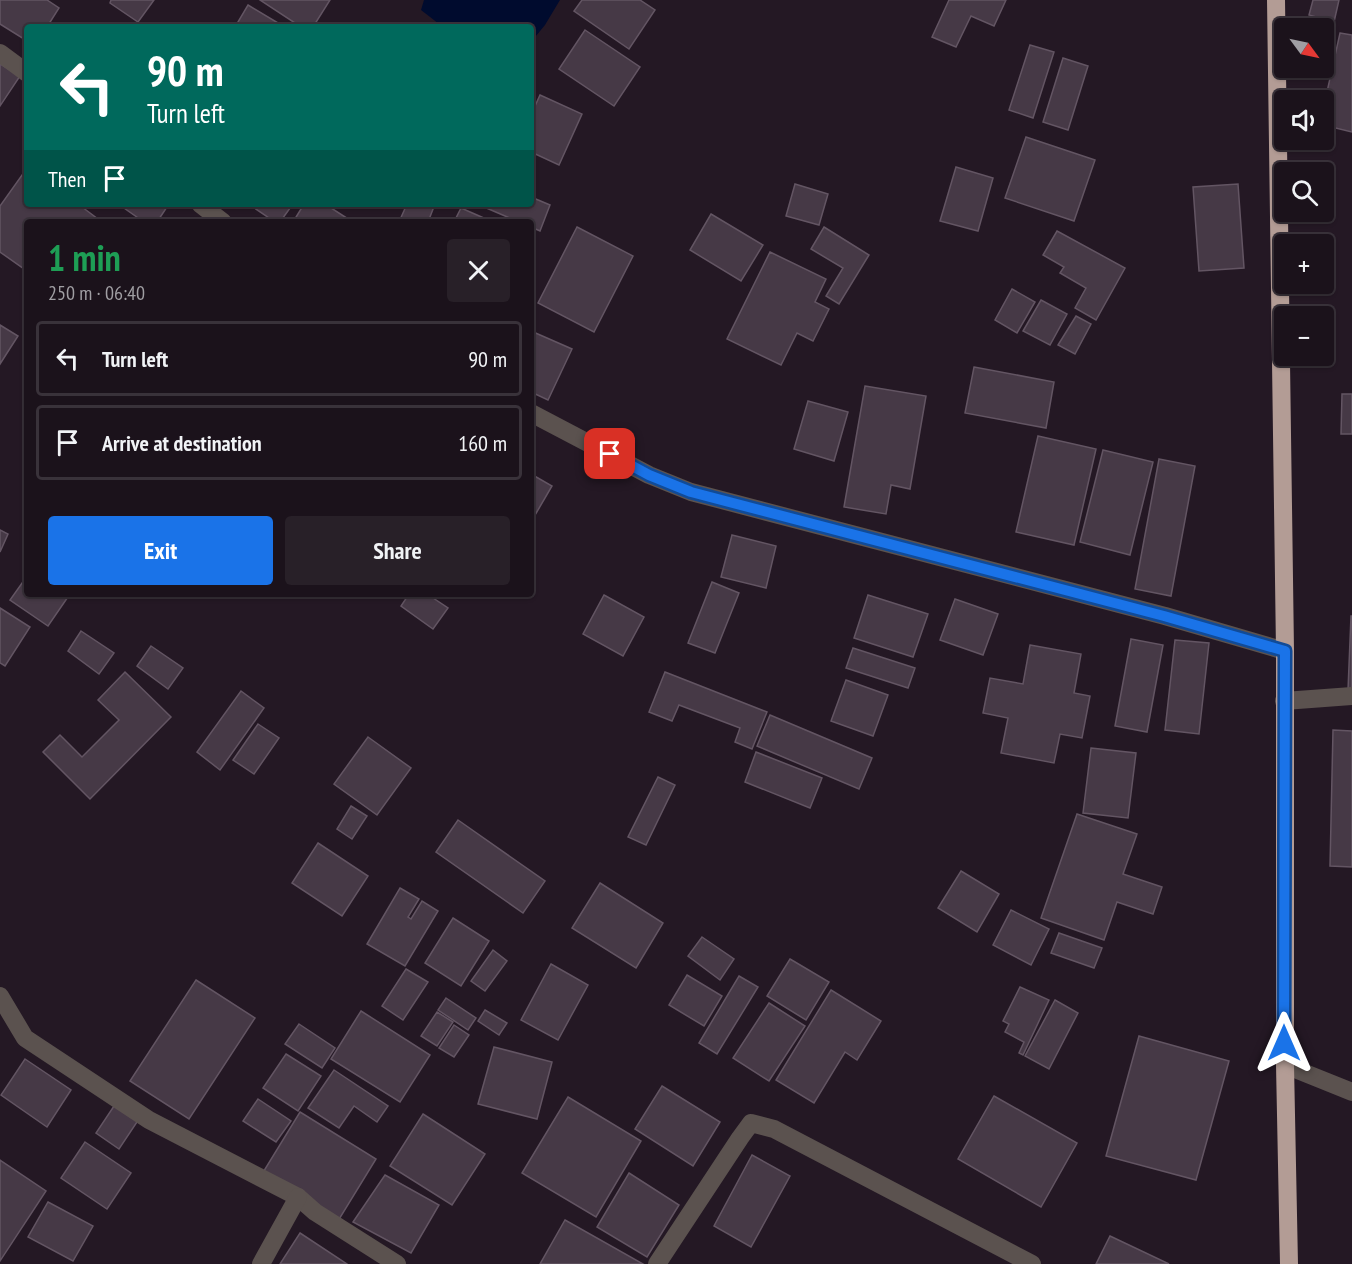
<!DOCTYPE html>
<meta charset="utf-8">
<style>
body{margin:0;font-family:"PT Sans Narrow",sans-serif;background:#282028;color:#f1f3f6;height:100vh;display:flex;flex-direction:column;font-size:22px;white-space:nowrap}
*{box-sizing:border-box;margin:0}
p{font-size:20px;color:#a09ea3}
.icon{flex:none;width:33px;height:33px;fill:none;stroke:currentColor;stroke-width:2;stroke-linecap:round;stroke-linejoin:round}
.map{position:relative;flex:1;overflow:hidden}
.drawer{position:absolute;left:24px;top:219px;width:510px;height:378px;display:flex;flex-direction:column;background:#1b121b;border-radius:6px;box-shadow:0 2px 4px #0004,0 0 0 2px #39323a}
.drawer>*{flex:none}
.top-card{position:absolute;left:24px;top:24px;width:510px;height:183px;border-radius:6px;box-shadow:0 2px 4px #0004,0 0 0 2px #39323a;background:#00695c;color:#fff;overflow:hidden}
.needle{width:39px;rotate:123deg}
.fabs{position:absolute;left:1274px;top:18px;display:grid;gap:12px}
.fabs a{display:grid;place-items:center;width:60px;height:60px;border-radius:6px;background:#1b121b;box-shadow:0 2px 4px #0004,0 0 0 2px #39323a;font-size:30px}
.pin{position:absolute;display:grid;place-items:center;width:51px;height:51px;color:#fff;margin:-26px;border-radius:12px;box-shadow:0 3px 9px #0006}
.me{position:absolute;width:66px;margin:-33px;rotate:0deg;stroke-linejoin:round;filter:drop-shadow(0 0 4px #0008)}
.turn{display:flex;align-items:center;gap:21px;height:126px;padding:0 24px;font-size:27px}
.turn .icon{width:78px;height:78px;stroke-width:2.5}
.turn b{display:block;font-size:42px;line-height:51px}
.then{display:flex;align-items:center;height:57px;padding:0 24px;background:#0003;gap:12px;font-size:22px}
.round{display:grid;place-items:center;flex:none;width:63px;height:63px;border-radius:6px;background:#282028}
.overview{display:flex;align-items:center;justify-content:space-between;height:102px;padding:0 24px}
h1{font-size:36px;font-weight:600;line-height:45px;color:#1e9e55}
.button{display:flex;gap:12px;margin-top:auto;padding:12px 24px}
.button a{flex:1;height:69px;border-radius:6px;background:#1a73e8;color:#fff;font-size:24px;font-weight:600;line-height:69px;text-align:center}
.button a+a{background:#282028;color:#f1f3f6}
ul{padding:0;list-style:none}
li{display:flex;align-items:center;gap:18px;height:75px;margin:0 12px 9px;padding:0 12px;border:3px solid #39323a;border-radius:6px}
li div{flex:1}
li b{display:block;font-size:22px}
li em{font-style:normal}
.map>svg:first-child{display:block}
</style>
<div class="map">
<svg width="1352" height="1264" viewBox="0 0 1352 1264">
<rect width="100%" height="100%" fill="#241824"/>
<path fill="#000b2e" d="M 424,0 L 560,0 L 545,25 L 531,42 L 531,27 L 443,27 L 421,10 Z"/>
<g fill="#463946" stroke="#635563" stroke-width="1.5">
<path d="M 0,0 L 47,0 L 59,8 L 47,27 L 27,27 L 27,41 L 0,24 Z"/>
<path d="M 111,0 L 154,0 L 138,22 L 110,3 Z"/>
<path d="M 260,0 L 330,0 L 313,27 L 301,27 Z"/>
<path d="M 582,0 L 640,0 L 655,10 L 629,49 L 574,11 Z"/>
<path d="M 949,0 L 1006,0 L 994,26 L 971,16 L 956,47 L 932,37 Z"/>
<path d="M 1313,0 L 1339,0 L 1334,22 L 1309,15 Z"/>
<path d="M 248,5 L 283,26 L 282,27 L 235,27 Z"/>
<path d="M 585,30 L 640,67 L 614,106 L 559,69 Z"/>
<path d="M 1340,33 L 1352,35 L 1352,132 L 1323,125 L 1323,110 Z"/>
<path d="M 1030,45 L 1054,52 L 1033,118 L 1009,110 Z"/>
<path d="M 1063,58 L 1088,66 L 1068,130 L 1043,122 Z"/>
<path d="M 0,64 L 20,76 L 0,106 Z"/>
<path d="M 540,95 L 582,114 L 559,165 L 531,152 L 531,115 Z"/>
<path d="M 1026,137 L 1095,160 L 1074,221 L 1005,198 Z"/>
<path d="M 956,167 L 993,178 L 978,231 L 940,221 Z"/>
<path d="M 27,168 L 27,204 L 78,204 L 98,219 L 95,222 L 27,222 L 27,271 L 0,252 L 0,206 Z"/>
<path d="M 795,184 L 828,194 L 819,225 L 786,216 Z"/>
<path d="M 1238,184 L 1244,268 L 1199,271 L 1193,187 Z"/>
<path d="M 531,197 L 550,205 L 540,231 L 531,227 L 531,222 L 519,222 L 477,204 L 531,204 Z"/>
<path d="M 126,204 L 169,204 L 157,222 L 144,222 L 124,208 Z"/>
<path d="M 251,204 L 293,204 L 280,222 L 275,222 L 250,205 Z"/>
<path d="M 304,204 L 325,204 L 353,222 L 293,222 Z"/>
<path d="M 407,204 L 435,204 L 428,222 L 399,222 Z"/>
<path d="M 461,208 L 493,222 L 454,222 Z"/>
<path d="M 711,214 L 763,245 L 741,281 L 690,250 Z"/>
<path d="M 577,227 L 633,256 L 594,332 L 538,303 Z"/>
<path d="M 824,227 L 869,255 L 839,304 L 826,296 L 843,268 L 811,249 Z"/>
<path d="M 1057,231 L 1125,268 L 1096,320 L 1075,308 L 1086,288 L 1060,273 L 1064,267 L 1043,255 Z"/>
<path d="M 770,252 L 826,279 L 815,302 L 829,309 L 813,341 L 797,333 L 781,365 L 727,339 Z"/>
<path d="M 1012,289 L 1035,302 L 1017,333 L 995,320 Z"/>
<path d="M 1041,300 L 1067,314 L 1050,345 L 1023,331 Z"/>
<path d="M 1076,316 L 1091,324 L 1075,354 L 1058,345 Z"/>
<path d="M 0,325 L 18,336 L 0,364 Z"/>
<path d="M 531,331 L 572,349 L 548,400 L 531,392 Z"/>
<path d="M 974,367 L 1054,382 L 1046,428 L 965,413 Z"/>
<path d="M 865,386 L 926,396 L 910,489 L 891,485 L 886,514 L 844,507 Z"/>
<path d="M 1342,394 L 1352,394 L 1352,434 L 1341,434 Z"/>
<path d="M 808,401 L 848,412 L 834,461 L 794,449 Z"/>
<path d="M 1038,436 L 1096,449 L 1074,545 L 1016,532 Z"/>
<path d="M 1103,450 L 1153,462 L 1130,555 L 1080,542 Z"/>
<path d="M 1159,459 L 1195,466 L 1171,596 L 1135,589 Z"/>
<path d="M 531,474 L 552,486 L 531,522 Z"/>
<path d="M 0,530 L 8,534 L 0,552 Z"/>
<path d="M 732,535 L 776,546 L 766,588 L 721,577 Z"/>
<path d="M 27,576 L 27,594 L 70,594 L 48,626 L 10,600 Z"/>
<path d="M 712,582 L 739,593 L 715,653 L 688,643 Z"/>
<path d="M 409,594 L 427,594 L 448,608 L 433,629 L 401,606 Z"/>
<path d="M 604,595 L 644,617 L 623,656 L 583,634 Z"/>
<path d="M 868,595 L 928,614 L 913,657 L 854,638 Z"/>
<path d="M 955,599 L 998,614 L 983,655 L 940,640 Z"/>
<path d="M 0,608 L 30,627 L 5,666 L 0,663 Z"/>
<path d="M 1351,616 L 1352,616 L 1352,690 L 1348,690 Z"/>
<path d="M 81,631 L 114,653 L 99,674 L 68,651 Z"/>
<path d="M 1131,639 L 1163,645 L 1147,732 L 1115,726 Z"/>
<path d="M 1175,640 L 1209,643 L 1199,734 L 1165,730 Z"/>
<path d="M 1030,645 L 1081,654 L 1074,693 L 1090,696 L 1082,738 L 1060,734 L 1054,763 L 1001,753 L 1008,718 L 983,713 L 990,678 L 1023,684 Z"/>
<path d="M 151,646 L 183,668 L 168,689 L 137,666 Z"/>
<path d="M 853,648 L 915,668 L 908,688 L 846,668 Z"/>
<path d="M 125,672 L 171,717 L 90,799 L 43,752 L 60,735 L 82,757 L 119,720 L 98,700 Z"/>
<path d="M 665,672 L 767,712 L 752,749 L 735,742 L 740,728 L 679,705 L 672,721 L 649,712 Z"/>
<path d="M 846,680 L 888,695 L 873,736 L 831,721 Z"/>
<path d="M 241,691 L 264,708 L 220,770 L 197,752 Z"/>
<path d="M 770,715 L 872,758 L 859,789 L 757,746 Z"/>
<path d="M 258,724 L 279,738 L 254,774 L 233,760 Z"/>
<path d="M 1333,730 L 1352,731 L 1352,867 L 1330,866 Z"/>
<path d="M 368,737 L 411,768 L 377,815 L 334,784 Z"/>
<path d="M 1091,748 L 1136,753 L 1128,818 L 1083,813 Z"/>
<path d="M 756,752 L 822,778 L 810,808 L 745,782 Z"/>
<path d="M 658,777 L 675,785 L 646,845 L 628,837 Z"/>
<path d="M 351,806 L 367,816 L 352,839 L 337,829 Z"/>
<path d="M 1077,814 L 1137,834 L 1123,874 L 1162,887 L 1153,914 L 1117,902 L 1104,940 L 1041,918 Z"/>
<path d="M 458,820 L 545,881 L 523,913 L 436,852 Z"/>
<path d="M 318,843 L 368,876 L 342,916 L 292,883 Z"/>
<path d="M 961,871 L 999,894 L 977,932 L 938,908 Z"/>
<path d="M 600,883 L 663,923 L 636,968 L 572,928 Z"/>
<path d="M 400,888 L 419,899 L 408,917 L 411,919 L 422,901 L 438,911 L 405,966 L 367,944 Z"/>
<path d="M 1011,910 L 1049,929 L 1031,965 L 993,945 Z"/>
<path d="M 453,918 L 489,941 L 461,986 L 425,963 Z"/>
<path d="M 1059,933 L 1102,948 L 1094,968 L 1051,953 Z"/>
<path d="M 702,937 L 734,959 L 720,980 L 688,956 Z"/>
<path d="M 493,950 L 507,961 L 485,991 L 471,981 Z"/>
<path d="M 790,959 L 829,982 L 806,1020 L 767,996 Z"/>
<path d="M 551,964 L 588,985 L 558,1040 L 521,1020 Z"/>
<path d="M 406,969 L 428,982 L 403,1020 L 382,1006 Z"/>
<path d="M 687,975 L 722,996 L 704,1026 L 669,1005 Z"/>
<path d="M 739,976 L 758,987 L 717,1054 L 699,1043 Z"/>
<path d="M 196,980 L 255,1018 L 189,1119 L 130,1081 Z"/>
<path d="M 1020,987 L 1049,1000 L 1023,1055 L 1019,1053 L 1024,1042 L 1005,1032 L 1009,1024 L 1003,1021 Z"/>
<path d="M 831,990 L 881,1021 L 857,1060 L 845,1052 L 814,1103 L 776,1080 Z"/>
<path d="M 446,998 L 476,1018 L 468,1030 L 438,1010 Z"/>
<path d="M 1055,1000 L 1078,1013 L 1049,1069 L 1025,1056 Z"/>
<path d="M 769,1003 L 805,1026 L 769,1081 L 733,1058 Z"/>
<path d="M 485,1010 L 507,1023 L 499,1035 L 478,1021 Z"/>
<path d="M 361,1011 L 430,1055 L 400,1102 L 331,1059 Z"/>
<path d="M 437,1012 L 453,1022 L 437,1046 L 421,1036 Z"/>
<path d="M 299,1024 L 335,1048 L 322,1068 L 285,1044 Z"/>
<path d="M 454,1025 L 469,1035 L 454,1057 L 439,1048 Z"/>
<path d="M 1139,1036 L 1229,1061 L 1196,1180 L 1106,1156 Z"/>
<path d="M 494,1047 L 552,1062 L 537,1119 L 478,1104 Z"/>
<path d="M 286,1054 L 321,1076 L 298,1111 L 263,1088 Z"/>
<path d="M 25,1059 L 71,1090 L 47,1127 L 1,1095 Z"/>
<path d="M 334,1070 L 388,1106 L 377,1122 L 354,1106 L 339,1128 L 308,1108 Z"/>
<path d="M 662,1086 L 720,1122 L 693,1166 L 635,1129 Z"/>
<path d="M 994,1096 L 1077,1143 L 1041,1207 L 958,1159 Z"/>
<path d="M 568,1097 L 641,1141 L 596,1217 L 522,1173 Z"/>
<path d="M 258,1099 L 291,1121 L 276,1142 L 243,1121 Z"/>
<path d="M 116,1103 L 139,1119 L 119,1149 L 96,1133 Z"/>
<path d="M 300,1112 L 376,1159 L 338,1221 L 262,1174 Z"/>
<path d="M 423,1114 L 485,1154 L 452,1205 L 390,1166 Z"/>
<path d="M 85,1142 L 131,1173 L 107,1209 L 61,1178 Z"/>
<path d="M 752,1155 L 790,1176 L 751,1247 L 714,1226 Z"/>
<path d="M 0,1160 L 46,1191 L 0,1261 Z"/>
<path d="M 629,1173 L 679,1205 L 647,1257 L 597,1227 Z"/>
<path d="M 385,1175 L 439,1205 L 411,1253 L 353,1222 Z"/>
<path d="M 48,1202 L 93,1226 L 73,1261 L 28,1237 Z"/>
<path d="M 565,1220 L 643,1264 L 540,1264 Z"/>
<path d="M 300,1233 L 347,1264 L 280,1264 Z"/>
<path d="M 1110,1236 L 1169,1264 L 1096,1264 Z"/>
</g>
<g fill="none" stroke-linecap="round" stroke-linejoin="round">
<g stroke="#5b524f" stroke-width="18">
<path d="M 0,53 L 27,73"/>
<path d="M 200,204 L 223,222"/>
<path d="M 531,413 L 649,475 L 691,492 L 1165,616 L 1285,651"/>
<path d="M 1284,701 L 1352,696"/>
<path d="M 0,996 L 25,1038 L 149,1120 L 298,1197 L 315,1212 L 397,1264"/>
<path d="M 1285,1065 L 1352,1092"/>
<path d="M 261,1264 L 298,1197"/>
<path d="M 657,1264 L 740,1138 L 751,1123 L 774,1129 L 1032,1264"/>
</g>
<path stroke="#b39c95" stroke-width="18" d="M 1276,0 L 1285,651 L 1285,1065 L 1289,1264"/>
</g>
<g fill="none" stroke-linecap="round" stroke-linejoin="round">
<defs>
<path id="route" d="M 610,454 L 649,475 L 691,492 L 1164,616 L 1285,651 L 1284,1043"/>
</defs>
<use href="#route" stroke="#114b97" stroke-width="15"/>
<use href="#route" stroke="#1a73e8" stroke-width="10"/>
</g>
</svg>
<div class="fabs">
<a><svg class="needle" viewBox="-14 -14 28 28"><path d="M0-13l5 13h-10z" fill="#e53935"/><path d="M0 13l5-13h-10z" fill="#a09ea3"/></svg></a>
<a><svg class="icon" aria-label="sound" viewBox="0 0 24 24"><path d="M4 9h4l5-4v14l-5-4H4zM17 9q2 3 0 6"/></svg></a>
<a><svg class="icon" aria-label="search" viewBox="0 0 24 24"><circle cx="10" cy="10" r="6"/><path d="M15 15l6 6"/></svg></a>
<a>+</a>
<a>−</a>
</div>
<div class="pin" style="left:610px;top:454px;background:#d93025"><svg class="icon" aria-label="arrive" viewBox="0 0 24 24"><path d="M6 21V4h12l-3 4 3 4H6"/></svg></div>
<svg class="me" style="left:1284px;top:1043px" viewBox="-20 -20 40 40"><path d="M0-17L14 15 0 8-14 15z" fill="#1a73e8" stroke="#fff" stroke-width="4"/></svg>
<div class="top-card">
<div class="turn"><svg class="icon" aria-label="left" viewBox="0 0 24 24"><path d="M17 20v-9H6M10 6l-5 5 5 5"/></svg><div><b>90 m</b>Turn left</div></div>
<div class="then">Then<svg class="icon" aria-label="arrive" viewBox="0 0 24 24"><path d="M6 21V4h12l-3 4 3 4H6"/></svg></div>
</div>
<section class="drawer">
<div class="overview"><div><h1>1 min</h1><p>250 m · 06:40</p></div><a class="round"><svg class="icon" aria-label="close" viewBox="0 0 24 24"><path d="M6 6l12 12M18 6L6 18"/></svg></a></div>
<ul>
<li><svg class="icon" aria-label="left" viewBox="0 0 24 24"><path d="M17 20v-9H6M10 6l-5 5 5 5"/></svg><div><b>Turn left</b></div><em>90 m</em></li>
<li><svg class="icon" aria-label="arrive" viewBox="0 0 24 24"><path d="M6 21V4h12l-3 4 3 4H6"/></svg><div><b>Arrive at destination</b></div><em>160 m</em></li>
</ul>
<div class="button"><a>Exit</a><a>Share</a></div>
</section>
</div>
